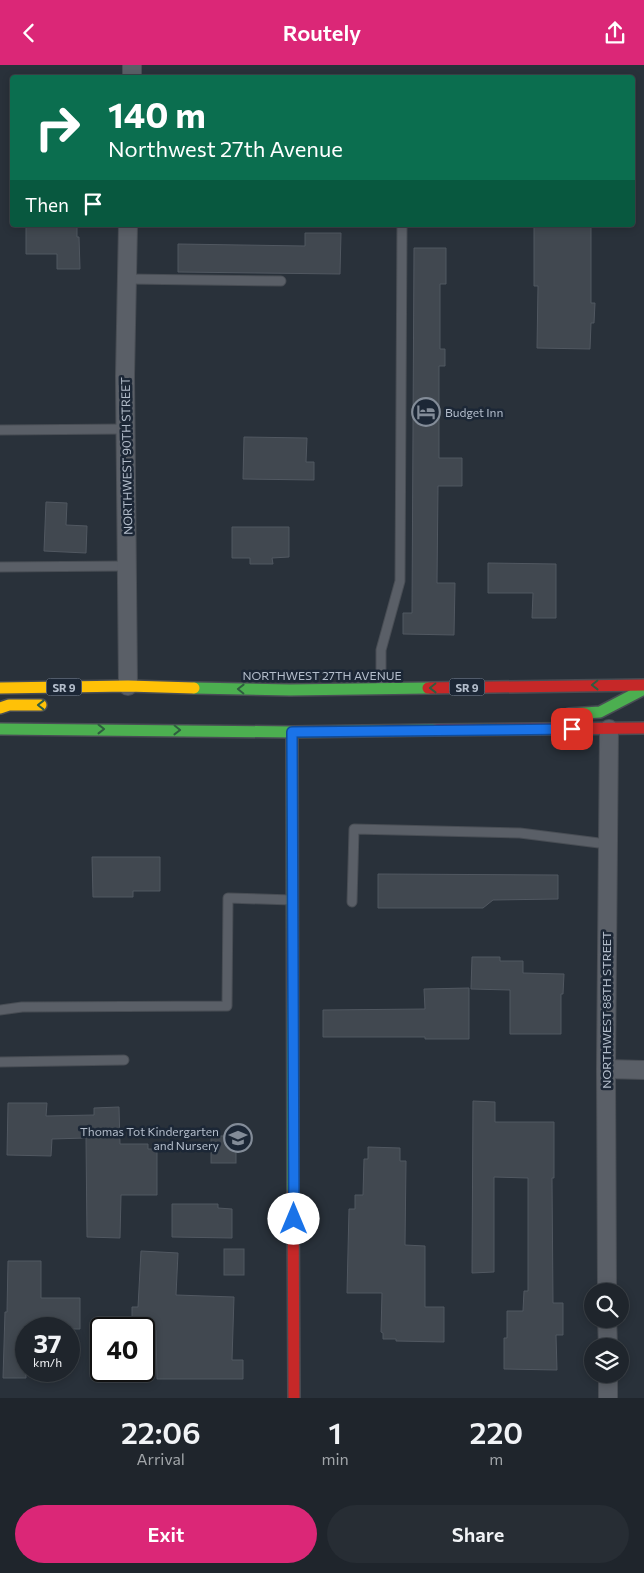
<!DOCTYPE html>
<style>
body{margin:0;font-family:Commissioner,sans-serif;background:#272d34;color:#f1f3f6;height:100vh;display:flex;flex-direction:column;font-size:19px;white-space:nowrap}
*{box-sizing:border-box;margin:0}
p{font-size:16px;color:#a1a5a9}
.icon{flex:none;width:28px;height:28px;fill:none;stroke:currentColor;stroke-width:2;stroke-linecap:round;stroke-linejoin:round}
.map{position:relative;height:1333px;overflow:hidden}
.details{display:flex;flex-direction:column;background:#1f252c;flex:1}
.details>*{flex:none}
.hud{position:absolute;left:10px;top:10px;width:625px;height:152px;border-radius:5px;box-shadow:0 2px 8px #0003,0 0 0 1px #3c4248;background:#0b6e4f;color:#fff;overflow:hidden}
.tools{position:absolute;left:584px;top:1218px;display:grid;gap:10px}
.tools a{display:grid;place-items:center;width:45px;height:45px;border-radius:50%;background:#1f252c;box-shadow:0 2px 8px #0003,0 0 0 1px #3c4248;font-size:25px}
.speed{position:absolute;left:15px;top:1252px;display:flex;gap:10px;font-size:25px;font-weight:700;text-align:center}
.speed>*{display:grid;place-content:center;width:65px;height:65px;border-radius:50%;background:#1f252c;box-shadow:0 2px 8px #0003,0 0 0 1px #3c4248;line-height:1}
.speed small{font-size:12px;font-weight:400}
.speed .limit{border:2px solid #111;border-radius:8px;background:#fff;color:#111}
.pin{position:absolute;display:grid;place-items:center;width:42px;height:42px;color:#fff;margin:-21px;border-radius:10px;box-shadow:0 2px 8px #0006}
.me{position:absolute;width:55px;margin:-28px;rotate:0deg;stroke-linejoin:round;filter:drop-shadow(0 0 4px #0008)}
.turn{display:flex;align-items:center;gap:18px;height:105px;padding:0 15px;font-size:22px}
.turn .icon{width:65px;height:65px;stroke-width:2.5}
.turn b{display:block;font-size:35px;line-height:42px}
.then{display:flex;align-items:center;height:48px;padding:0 15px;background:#0003;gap:10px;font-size:19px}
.eta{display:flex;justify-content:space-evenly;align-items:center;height:85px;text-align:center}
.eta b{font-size:30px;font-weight:600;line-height:35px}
.primary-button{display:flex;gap:10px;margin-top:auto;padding:10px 15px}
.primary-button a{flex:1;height:58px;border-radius:30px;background:#db2777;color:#fff;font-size:20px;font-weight:600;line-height:58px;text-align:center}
.primary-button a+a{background:#272d34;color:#f1f3f6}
header{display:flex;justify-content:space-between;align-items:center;height:65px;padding:0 15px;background:#db2777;color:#fff;font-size:22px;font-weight:600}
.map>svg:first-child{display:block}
</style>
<header><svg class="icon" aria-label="back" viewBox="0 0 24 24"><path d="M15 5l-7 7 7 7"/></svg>Routely<svg class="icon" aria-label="share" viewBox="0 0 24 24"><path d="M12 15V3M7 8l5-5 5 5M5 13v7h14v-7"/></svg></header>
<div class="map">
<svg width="644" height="1333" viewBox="0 0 644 1333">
<rect width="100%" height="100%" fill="#29313a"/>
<g fill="#414850" stroke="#515861">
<path d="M 26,160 L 77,160 L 77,172 L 79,172 L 80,204 L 57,204 L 57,189 L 26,189 Z"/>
<path d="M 534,160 L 591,160 L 591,238 L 595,238 L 594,258 L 591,258 L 590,284 L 537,283 L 538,221 L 534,221 Z"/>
<path d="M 305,168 L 341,168 L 340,209 L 178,207 L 178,179 L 305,181 Z"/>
<path d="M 414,183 L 446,183 L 446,219 L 440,219 L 440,284 L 445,284 L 445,301 L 439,301 L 439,393 L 462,393 L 462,421 L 438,421 L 437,518 L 455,518 L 454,570 L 403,569 L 403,548 L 412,548 Z"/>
<path d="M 244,372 L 307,373 L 306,397 L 314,397 L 314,415 L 243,414 Z"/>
<path d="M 46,437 L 67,438 L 66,460 L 87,461 L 86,488 L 44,486 Z"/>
<path d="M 232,462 L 289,462 L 289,492 L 272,493 L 273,499 L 250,499 L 250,493 L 232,493 Z"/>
<path d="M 488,498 L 556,499 L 556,553 L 532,553 L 533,528 L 488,528 Z"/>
<path d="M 92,792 L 160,792 L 160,826 L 133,826 L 133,832 L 93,832 Z"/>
<path d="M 378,809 L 558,810 L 558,834 L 493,835 L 483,843 L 378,843 Z"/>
<path d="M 472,892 L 500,892 L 500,896 L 523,896 L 523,908 L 564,909 L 563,929 L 561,929 L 561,969 L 510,969 L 510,925 L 471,924 Z"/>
<path d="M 469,923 L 469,974 L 425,974 L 425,972 L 323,972 L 323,945 L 425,944 L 424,924 Z"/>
<path d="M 473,1036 L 495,1037 L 495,1057 L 554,1057 L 554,1113 L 552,1113 L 553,1238 L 563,1238 L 563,1270 L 556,1270 L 557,1305 L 504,1304 L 504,1273 L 507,1273 L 507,1246 L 523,1246 L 524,1226 L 528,1226 L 528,1113 L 494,1112 L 494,1207 L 472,1208 Z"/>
<path d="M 8,1038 L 47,1038 L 46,1051 L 94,1050 L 94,1043 L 119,1042 L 120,1079 L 148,1079 L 148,1084 L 157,1084 L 157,1130 L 121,1130 L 120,1173 L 87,1172 L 86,1073 L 52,1074 L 51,1091 L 7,1090 Z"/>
<rect x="211" y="1071" width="25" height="27"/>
<path d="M 368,1082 L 400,1083 L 400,1096 L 406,1096 L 405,1180 L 425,1181 L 425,1242 L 444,1242 L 444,1277 L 396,1276 L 396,1274 L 383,1274 L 383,1268 L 381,1267 L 382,1228 L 347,1228 L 349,1144 L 355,1144 L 355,1130 L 363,1130 L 364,1094 L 368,1094 Z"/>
<path d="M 172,1139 L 218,1139 L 218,1143 L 232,1144 L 232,1173 L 172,1172 Z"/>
<rect x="224" y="1184" width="20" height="26"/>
<path d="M 141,1186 L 178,1188 L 176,1230 L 234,1232 L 232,1295 L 243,1295 L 243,1314 L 157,1314 L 156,1265 L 132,1264 L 132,1242 L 138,1242 Z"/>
<path d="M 8,1196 L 41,1196 L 41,1233 L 80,1233 L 80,1264 L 26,1264 L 26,1313 L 3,1313 L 5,1247 L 7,1247 Z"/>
</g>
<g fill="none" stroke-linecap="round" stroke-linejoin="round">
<defs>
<g id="lane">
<path d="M 127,214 L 281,216"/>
<path d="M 0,365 L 126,364"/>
<path d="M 0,502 L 127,501"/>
<path d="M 381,620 L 381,585 L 400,516 L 402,160"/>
<path d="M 352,837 L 354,764 L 520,768 L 607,779"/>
<path d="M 0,945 L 22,942 L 227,941 L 228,833 L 292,835"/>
<path d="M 0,997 L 124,995"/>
</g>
<g id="street">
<path d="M 132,12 L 132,0"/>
<path d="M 128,160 L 125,311 L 128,621"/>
<path d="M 606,1004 L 644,1005"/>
<path d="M 607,1226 L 606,1004 L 609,664"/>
<path d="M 607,1254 L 608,1281"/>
<path d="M 608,1309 L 608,1333"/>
</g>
<g id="fast">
<path d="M 194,623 L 290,625 L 428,623"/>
<path d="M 569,649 L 600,647 L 644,624"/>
<path d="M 0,664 L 292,667 L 435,665"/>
<path d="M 292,667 L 293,1127"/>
</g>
<g id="slow">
<path d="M 0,623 L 128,621 L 194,623"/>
<path d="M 0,643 L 9,640 L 41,640"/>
</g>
<g id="jam">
<path d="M 428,623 L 644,620"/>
<path d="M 435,665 L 644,663"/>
<path d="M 293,1127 L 294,1333"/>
</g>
</defs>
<use href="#lane" stroke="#484d54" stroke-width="11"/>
<use href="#street" stroke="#484d54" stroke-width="20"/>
<use href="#fast" stroke="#484d54" stroke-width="14"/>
<use href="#slow" stroke="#484d54" stroke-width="14"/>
<use href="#jam" stroke="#484d54" stroke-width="14"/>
<use href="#lane" stroke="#5a5f67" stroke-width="9"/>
<use href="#street" stroke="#5a5f67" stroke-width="18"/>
<use href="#fast" stroke="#4caf50" stroke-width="11"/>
<use href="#slow" stroke="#ffc107" stroke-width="11"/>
<use href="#jam" stroke="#c62828" stroke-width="11"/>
</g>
<defs><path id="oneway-chevron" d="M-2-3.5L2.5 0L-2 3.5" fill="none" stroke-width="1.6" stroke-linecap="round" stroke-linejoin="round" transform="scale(1.25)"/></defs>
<g stroke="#2f5d40">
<use href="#oneway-chevron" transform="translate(595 620) rotate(179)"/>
<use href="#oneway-chevron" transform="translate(433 623) rotate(179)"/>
<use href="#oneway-chevron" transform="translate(241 624) rotate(-179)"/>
<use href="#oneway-chevron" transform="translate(41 640) rotate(-180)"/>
<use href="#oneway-chevron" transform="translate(101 664)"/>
<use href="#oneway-chevron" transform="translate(177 665) rotate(1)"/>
</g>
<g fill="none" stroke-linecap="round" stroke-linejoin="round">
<defs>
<path id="route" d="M 294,1154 L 292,667 L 572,664"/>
</defs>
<use href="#route" stroke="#114b97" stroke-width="12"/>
<use href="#route" stroke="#1a73e8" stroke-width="9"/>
</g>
<defs>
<symbol id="hotel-ring" viewBox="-11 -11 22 22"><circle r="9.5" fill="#1c2736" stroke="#838c98" stroke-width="1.5"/><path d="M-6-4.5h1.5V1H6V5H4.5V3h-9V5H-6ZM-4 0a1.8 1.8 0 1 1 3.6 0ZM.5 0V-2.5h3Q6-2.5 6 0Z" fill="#838c98"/></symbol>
<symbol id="school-ring" viewBox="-11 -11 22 22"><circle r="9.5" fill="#1c2736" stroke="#838c98" stroke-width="1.5"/><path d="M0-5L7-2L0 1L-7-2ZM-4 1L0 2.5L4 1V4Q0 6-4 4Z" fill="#838c98"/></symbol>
</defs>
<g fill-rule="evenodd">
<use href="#hotel-ring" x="410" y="331" width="32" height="32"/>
<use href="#school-ring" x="222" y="1057" width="32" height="32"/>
</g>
<g text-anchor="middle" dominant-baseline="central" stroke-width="5" stroke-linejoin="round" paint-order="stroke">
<g fill="#1c2736" stroke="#86909e" stroke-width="1">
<rect x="46.5" y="613.5" width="35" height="17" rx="4"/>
<rect x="449.5" y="613.5" width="35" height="17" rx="4"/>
</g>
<g font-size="11" font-weight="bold" fill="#b3bdcb">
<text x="64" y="622">SR 9</text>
<text x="467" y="622">SR 9</text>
</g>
<g font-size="12" fill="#b3bdcb" stroke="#1c2736" text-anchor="start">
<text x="445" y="347">Budget Inn</text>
<text x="219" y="1066" text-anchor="end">Thomas Tot Kindergarten<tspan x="219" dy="14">and Nursery</tspan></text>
</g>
<g font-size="12" fill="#b3bdcb" stroke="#1c2736">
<text transform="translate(126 391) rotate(-91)">NORTHWEST 90TH STREET</text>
<text x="322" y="610">NORTHWEST 27TH AVENUE</text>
<text transform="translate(606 945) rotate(-90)">NORTHWEST 88TH STREET</text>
</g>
</g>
</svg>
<div class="tools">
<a><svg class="icon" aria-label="search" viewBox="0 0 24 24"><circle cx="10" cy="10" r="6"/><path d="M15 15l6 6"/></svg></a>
<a><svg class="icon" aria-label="layers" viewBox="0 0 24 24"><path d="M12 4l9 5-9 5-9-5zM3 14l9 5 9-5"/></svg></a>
</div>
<div class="speed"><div>37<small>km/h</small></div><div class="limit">40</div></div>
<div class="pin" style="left:572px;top:664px;background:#d93025"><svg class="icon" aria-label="arrive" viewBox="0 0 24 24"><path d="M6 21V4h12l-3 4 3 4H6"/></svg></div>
<svg class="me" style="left:294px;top:1154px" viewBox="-20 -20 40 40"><circle r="19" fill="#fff"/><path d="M0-13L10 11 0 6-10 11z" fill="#1a73e8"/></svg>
<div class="hud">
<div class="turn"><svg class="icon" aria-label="right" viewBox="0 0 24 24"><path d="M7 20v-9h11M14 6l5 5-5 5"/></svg><div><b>140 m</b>Northwest 27th Avenue</div></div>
<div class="then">Then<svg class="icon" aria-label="arrive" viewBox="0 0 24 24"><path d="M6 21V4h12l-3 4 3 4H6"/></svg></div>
</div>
</div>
<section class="details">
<div class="eta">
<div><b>22:06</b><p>Arrival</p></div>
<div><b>1</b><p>min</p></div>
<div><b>220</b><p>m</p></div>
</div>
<div class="primary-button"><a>Exit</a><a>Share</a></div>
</section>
